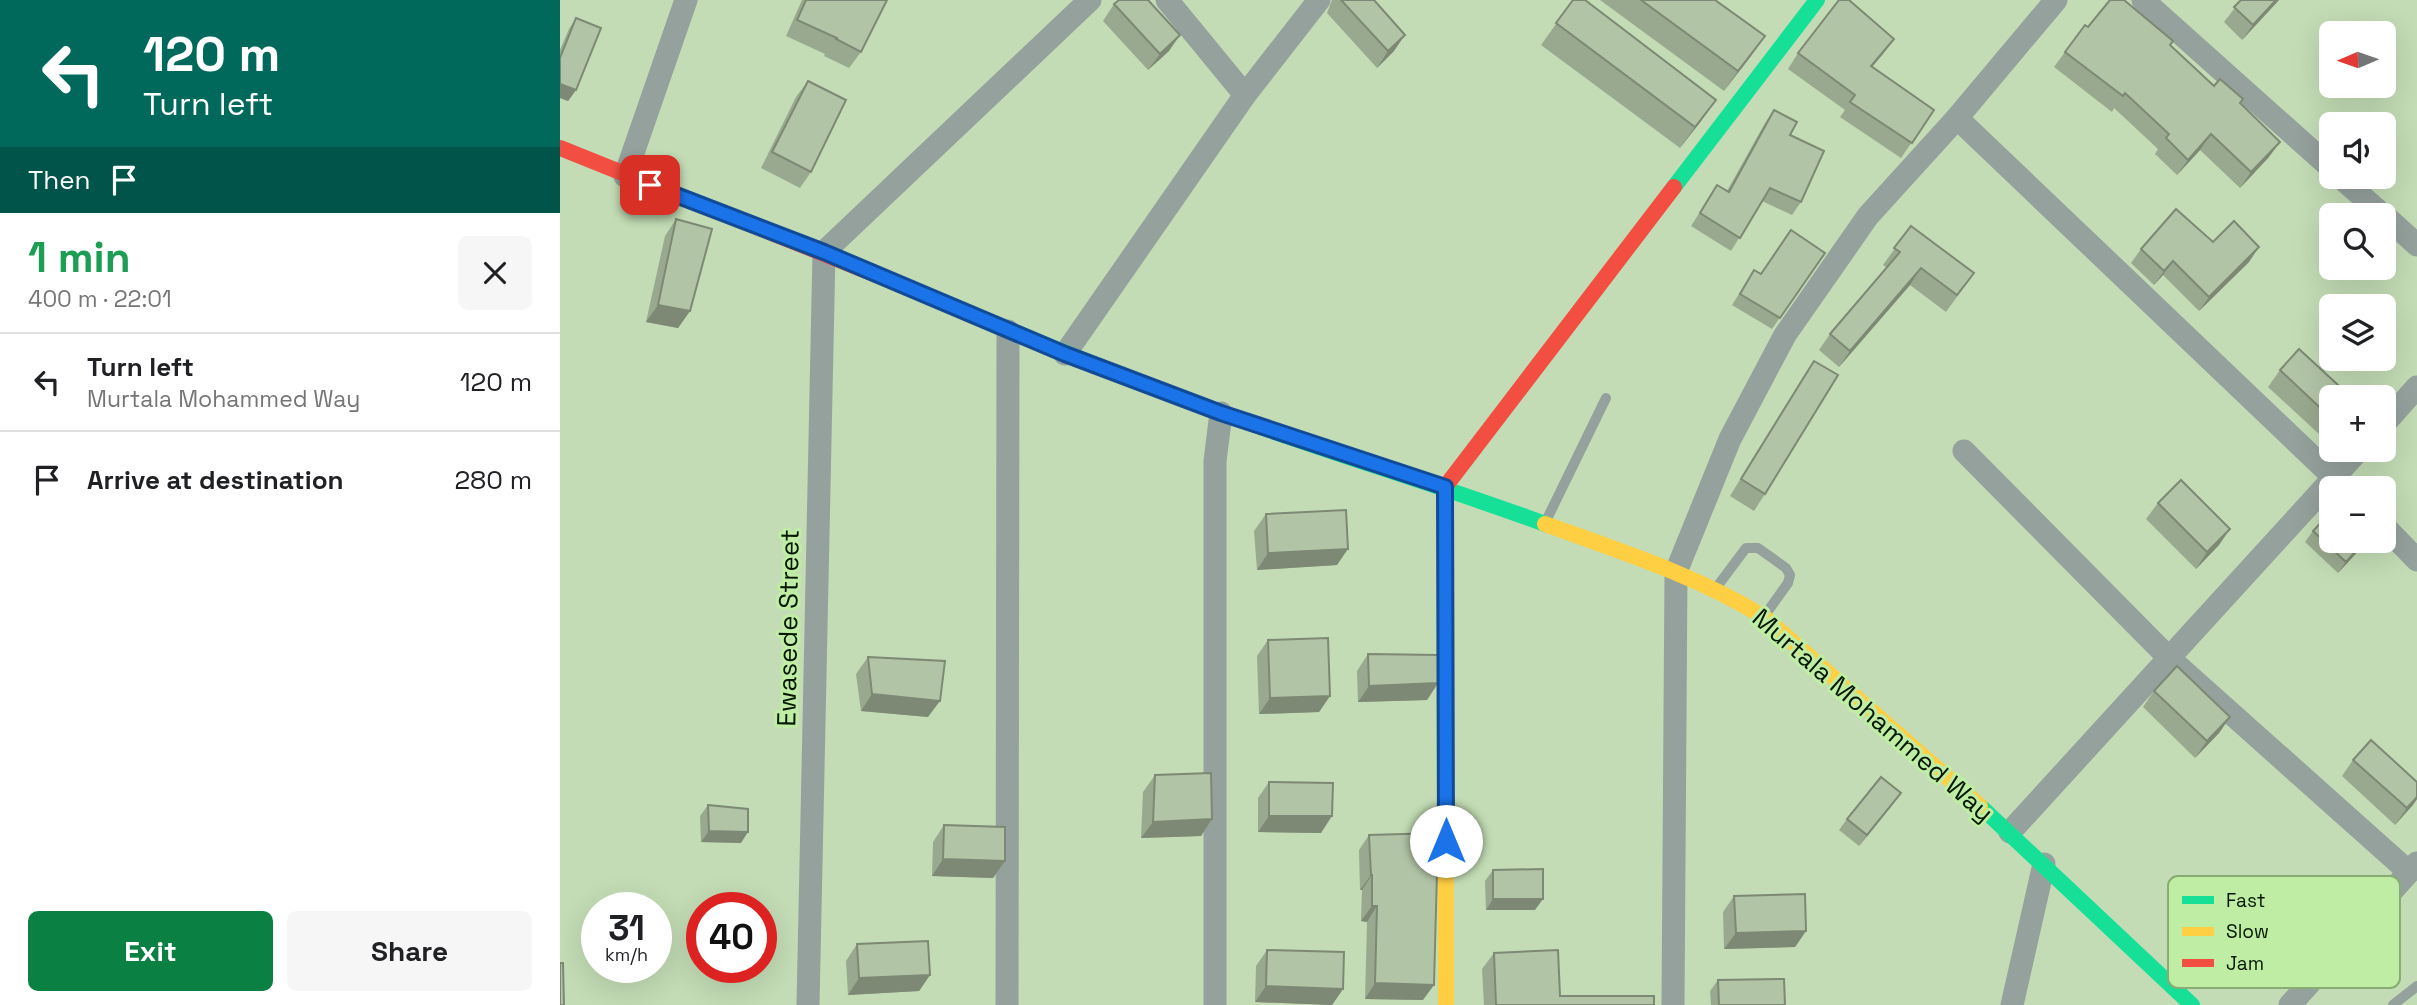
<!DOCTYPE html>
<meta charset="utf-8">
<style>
body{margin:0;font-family:"Space Grotesk",sans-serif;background:#f6f6f6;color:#202124;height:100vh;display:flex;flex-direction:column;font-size:26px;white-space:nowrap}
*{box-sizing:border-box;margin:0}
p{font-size:23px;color:#757577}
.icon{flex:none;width:38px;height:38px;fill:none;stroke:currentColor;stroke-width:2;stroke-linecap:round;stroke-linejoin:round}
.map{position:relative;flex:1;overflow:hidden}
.side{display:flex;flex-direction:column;background:#fff;width:560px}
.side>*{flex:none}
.guide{background:#00695c;color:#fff;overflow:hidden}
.needle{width:46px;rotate:268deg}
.fabs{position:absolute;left:1759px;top:21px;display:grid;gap:14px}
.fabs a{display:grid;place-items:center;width:77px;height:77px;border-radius:10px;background:#fff;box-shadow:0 7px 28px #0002;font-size:35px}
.speed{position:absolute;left:21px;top:892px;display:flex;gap:14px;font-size:35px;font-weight:700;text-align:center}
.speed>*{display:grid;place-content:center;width:91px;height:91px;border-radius:50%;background:#fff;box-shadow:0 7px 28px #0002;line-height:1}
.speed small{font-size:18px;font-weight:400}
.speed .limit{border:10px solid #d22;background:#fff;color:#111}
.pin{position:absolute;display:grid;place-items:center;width:60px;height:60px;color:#fff;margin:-30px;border-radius:14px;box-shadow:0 4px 10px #0006}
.me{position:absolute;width:77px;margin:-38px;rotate:0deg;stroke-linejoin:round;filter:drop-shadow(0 0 5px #0008)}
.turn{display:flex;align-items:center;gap:24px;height:147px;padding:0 28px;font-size:32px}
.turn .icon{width:91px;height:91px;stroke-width:2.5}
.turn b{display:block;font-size:49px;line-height:60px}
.then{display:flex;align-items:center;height:66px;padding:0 28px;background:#0003;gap:14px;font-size:26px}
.round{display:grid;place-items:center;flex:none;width:74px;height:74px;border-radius:10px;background:#f6f6f6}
.head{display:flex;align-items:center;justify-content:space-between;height:119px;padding:0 28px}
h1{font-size:42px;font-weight:600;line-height:52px;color:#1e9e55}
.action{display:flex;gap:14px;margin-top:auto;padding:14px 28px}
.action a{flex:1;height:80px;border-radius:10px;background:#0b8043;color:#fff;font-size:28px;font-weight:600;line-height:80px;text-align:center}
.action a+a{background:#f6f6f6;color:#202124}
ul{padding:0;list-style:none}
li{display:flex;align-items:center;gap:21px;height:98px;padding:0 28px;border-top:2px solid #e0e0e0}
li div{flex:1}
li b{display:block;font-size:26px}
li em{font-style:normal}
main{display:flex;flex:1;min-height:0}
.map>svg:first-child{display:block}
</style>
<main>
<section class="side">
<div class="guide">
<div class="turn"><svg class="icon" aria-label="left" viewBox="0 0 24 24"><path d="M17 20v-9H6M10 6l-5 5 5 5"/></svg><div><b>120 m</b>Turn left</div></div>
<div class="then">Then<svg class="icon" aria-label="arrive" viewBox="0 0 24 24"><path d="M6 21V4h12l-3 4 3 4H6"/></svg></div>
</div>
<div class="head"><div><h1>1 min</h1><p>400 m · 22:01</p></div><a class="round"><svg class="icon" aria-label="close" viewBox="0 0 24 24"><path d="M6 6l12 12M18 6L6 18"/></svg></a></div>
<ul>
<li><svg class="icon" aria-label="left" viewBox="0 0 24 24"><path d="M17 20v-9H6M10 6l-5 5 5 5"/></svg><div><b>Turn left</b><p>Murtala Mohammed Way</p></div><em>120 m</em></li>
<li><svg class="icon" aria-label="arrive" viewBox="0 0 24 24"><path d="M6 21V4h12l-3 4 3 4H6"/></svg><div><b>Arrive at destination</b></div><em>280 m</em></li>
</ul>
<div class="action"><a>Exit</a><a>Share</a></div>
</section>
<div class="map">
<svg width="1857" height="1005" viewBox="0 0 1857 1005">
<rect width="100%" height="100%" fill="#c3dcb5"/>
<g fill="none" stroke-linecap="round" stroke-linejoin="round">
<g stroke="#95a19d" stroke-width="10">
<path d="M 986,521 L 1046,398"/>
<path d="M 1156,588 L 1186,548 L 1198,548 L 1226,568 L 1230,575 L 1228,583 L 1205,615"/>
<path d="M 1833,1005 L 1857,986"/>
</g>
<g stroke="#95a19d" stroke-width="23">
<path d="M 607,0 L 685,95"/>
<path d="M 1583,0 L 1771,168"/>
<path d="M 1397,118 L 1785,488"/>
<path d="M 65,176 L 126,0"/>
<path d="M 1780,177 L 1823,215"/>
<path d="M 1824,215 L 1857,245"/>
<path d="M 505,354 L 685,95 L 759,0"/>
<path d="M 1824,424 L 1857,387"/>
<path d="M 1404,451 L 1608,657 L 1849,872"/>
<path d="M 1824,526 L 1857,560"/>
<path d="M 1450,832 L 1799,450"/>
<path d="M 248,1005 L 264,252 L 530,0"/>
<path d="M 447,1005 L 448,331"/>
<path d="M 655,1005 L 655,461 L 661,413"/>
<path d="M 1113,1005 L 1116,572 L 1170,439 L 1225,335 L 1308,216 L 1397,118 L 1496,0"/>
<path d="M 1452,1005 L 1484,864"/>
<path d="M 1730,1005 L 1857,863"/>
</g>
<g stroke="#16e098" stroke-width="16">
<path d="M 1114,187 L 1257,0"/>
<path d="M 339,284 C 445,328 551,373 659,412 C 767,452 877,484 985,524"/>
<path d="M 1420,806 L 1632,1005"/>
</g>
<g stroke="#ffcf43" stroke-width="16">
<path d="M 985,524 C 1059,551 1136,575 1204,617 L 1420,806"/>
<path d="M 885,562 L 886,1005"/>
</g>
<g stroke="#f24e42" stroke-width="16">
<path d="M 0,148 L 339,284"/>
<path d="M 885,562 L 885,487 L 1114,187"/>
</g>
</g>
<g fill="#99a98f">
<path d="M 242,0 L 327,0 L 301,52 L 289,68 L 264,56 L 265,54 L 226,36 Z"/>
<path d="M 772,0 L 814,0 L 834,51 L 817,68 L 767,13 Z"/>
<path d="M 1013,0 L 1141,121 L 1120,148 L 981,45 Z"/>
<path d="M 1040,0 L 1155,0 L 1205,36 L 1164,91 Z"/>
<path d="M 1681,0 L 1719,0 L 1682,40 L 1664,22 Z"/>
<path d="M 554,4 L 609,51 L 588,70 L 543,21 Z"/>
<path d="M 16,18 L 16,90 L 8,101 L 0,98 L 0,50 L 9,29 Z"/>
<path d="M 1528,27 L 1610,45 L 1654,86 L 1680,103 L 1709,157 L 1680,188 L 1640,150 L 1617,175 L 1595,154 L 1598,149 L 1554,108 L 1552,112 L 1494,67 L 1505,52 Z"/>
<path d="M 1334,39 L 1312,67 L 1374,110 L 1341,158 L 1280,117 L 1285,110 L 1228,69 L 1238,53 Z"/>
<path d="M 248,81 L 251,172 L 240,188 L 201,168 L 236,97 Z"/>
<path d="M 1214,110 L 1230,135 L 1241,202 L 1232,215 L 1202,201 L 1171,251 L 1131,226 L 1157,185 L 1167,191 L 1205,123 Z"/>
<path d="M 116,219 L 130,311 L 118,328 L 86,322 L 105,236 Z"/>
<path d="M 1351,226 L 1414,273 L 1386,312 L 1350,285 L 1279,367 L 1259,350 L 1270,334 L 1327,268 L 1323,265 Z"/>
<path d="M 1653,242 L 1689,262 L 1639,311 L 1603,275 L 1594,285 L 1571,263 L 1581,249 Z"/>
<path d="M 1265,253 L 1212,329 L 1172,305 L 1194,270 L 1201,274 Z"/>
<path d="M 1254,361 L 1205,494 L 1194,511 L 1170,496 L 1243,377 Z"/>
<path d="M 1720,370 L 1771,397 L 1771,421 L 1759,434 L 1708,387 Z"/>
<path d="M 1598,503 L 1659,545 L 1636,569 L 1586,519 Z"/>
<path d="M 706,514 L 777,565 L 697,570 L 694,531 Z"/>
<path d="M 1753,531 L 1806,541 L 1800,549 L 1778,573 L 1745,542 Z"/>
<path d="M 708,640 L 770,696 L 759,712 L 699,714 L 697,656 Z"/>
<path d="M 808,654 L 878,683 L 867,700 L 798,702 L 797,671 Z"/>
<path d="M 308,657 L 368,717 L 301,711 L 296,674 Z"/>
<path d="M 1594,691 L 1670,717 L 1659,733 L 1635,758 L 1583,707 Z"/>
<path d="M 1793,760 L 1857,782 L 1857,799 L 1835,825 L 1782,776 Z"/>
<path d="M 595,775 L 652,819 L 641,836 L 581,838 L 583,792 Z"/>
<path d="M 709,782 L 761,833 L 698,832 L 698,798 Z"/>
<path d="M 1341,793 L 1299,846 L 1279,830 L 1287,819 Z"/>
<path d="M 148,805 L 181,843 L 141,842 L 140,816 Z"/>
<path d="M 384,825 L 445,861 L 433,878 L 372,876 L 373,842 Z"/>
<path d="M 809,835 L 863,1000 L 805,999 L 807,922 L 801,921 L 802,890 L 800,890 L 799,850 Z"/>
<path d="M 933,870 L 975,910 L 926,910 L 925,881 Z"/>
<path d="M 1174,896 L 1246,931 L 1235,947 L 1164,949 L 1163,912 Z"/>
<path d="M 297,944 L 370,975 L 359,991 L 288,995 L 286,961 Z"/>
<path d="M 707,950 L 783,989 L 772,1005 L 695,1002 L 696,966 Z"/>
<path d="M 934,953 L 1000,996 L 1094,1005 L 924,1005 L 922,969 Z"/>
<path d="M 1158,980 L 1225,1005 L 1151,1005 L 1150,991 Z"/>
</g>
<g fill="#7d8974">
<path d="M 1716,0 L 1719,0 L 1682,40 L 1693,25 Z"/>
<path d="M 620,35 L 609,51 L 588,70 L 600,54 Z"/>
<path d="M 845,35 L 834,51 L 817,68 L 828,51 Z"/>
<path d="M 1205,36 L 1191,56 L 1164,91 L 1178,71 Z"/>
<path d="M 1334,39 L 1323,54 L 1300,81 L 1311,66 Z"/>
<path d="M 0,84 L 16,90 L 8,101 L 0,98 Z"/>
<path d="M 1156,100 L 1141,121 L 1120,148 L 1135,127 Z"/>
<path d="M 1651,134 L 1640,150 L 1617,175 L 1628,160 Z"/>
<path d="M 1720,142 L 1709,157 L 1680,188 L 1691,172 Z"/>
<path d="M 1699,247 L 1689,262 L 1639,311 L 1649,297 Z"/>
<path d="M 1613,261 L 1603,275 L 1594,285 L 1604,271 Z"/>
<path d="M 1361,268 L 1350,285 L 1279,367 L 1290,351 Z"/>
<path d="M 98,305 L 130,311 L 118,328 L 86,322 Z"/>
<path d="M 1771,417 L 1771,421 L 1759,434 Z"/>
<path d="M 1670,529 L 1659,545 L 1636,569 L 1647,552 Z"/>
<path d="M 1806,541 L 1800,549 L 1778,573 L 1786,562 Z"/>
<path d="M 788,549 L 777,565 L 697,570 L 708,553 Z"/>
<path d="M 878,683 L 867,700 L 798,702 L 809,686 Z"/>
<path d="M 312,694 L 380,701 L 368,717 L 301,711 Z"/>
<path d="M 770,696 L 759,712 L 699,714 L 710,698 Z"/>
<path d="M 1670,717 L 1659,733 L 1635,758 L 1647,741 Z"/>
<path d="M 1341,793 L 1333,804 L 1299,846 L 1307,835 Z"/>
<path d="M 1857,797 L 1857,799 L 1853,805 L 1835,825 L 1847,808 Z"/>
<path d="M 709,816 L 772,816 L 761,833 L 698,832 Z"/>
<path d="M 652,819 L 641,836 L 581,838 L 593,822 Z"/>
<path d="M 149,831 L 188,832 L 181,843 L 141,842 Z"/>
<path d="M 383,859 L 445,861 L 433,878 L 372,876 Z"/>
<path d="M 811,875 L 812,875 L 802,890 L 800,890 Z"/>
<path d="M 933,899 L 983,899 L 975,910 L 926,910 Z"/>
<path d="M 812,906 L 817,906 L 807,922 L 801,921 Z"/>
<path d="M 1246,931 L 1235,947 L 1164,949 L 1176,933 Z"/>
<path d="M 370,975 L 359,991 L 288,995 L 299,978 Z"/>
<path d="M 815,983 L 874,985 L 863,1000 L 805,999 Z"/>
<path d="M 706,986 L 783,989 L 772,1005 L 695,1002 Z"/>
</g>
<g fill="#b2c4a6" stroke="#7d8974" stroke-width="2">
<path d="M 246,0 L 327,0 L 301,52 L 276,39 L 277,38 L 237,20 Z"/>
<path d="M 559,0 L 588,0 L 620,35 L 600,54 L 554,4 Z"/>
<path d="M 781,0 L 814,0 L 845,35 L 828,51 Z"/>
<path d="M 1013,0 L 1025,0 L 1156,100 L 1135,127 L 996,23 Z"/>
<path d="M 1081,0 L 1155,0 L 1205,36 L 1178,71 Z"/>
<path d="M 1279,0 L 1289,0 L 1334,39 L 1311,66 L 1374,110 L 1352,143 L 1290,102 L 1295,95 L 1238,53 Z"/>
<path d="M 1550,0 L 1564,0 L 1613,41 L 1610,45 L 1654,86 L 1660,79 L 1683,99 L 1680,103 L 1720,142 L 1691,172 L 1651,134 L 1628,160 L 1606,138 L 1609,134 L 1565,93 L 1563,96 L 1505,52 L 1525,25 L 1528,27 Z"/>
<path d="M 1681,0 L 1716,0 L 1693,25 L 1674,7 Z"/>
<path d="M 16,18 L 41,28 L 16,90 L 0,84 L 0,58 Z"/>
<path d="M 248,81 L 286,100 L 251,172 L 212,152 Z"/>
<path d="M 1214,110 L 1237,122 L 1230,135 L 1264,151 L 1241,202 L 1210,188 L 1180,238 L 1140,213 L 1157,185 L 1169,192 Z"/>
<path d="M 1616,209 L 1653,242 L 1674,221 L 1699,247 L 1649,297 L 1613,261 L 1604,271 L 1581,249 Z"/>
<path d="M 116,219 L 152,229 L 130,311 L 98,305 Z"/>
<path d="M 1351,226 L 1414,273 L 1397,295 L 1361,268 L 1290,351 L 1270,334 L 1340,252 L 1334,248 Z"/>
<path d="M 1231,230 L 1265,253 L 1220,318 L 1180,294 L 1194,270 L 1201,274 Z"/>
<path d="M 1739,349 L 1790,396 L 1789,397 L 1771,397 L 1770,417 L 1720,370 Z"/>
<path d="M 1254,361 L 1278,375 L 1205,494 L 1181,479 Z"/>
<path d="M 1621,480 L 1670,529 L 1647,552 L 1598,503 Z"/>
<path d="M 786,510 L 788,549 L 708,553 L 706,514 Z"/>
<path d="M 1771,512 L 1771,541 L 1805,541 L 1786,562 L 1753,531 Z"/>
<path d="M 768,638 L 770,696 L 710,698 L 708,640 Z"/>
<path d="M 808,654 L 878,655 L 878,683 L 809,686 Z"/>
<path d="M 308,657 L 385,661 L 380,701 L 312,694 Z"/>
<path d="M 1617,666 L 1670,717 L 1647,741 L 1594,691 Z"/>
<path d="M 1811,740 L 1857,782 L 1857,797 L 1847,808 L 1793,760 Z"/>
<path d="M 651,773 L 652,819 L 593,822 L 595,775 Z"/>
<path d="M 1321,777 L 1341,793 L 1307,835 L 1287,819 Z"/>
<path d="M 709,782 L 773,783 L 772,816 L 709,816 Z"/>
<path d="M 148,805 L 188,809 L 188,832 L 149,831 Z"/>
<path d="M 384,825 L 445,827 L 445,861 L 383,859 Z"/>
<path d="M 878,833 L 874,985 L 815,983 L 817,906 L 812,906 L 812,875 L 811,875 L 809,835 Z"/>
<path d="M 983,869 L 983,899 L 933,899 L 933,870 Z"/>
<path d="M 1245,894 L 1246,931 L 1176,933 L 1174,896 Z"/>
<path d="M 368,941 L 370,975 L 299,978 L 297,944 Z"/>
<path d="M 707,950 L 784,952 L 783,989 L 706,986 Z"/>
<path d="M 998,950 L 1000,996 L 1094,996 L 1094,1005 L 936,1005 L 934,953 Z"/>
<path d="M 0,963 L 3,963 L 4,1005 L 0,1005 Z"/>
<path d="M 1224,979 L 1225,1005 L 1159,1005 L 1158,980 Z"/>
</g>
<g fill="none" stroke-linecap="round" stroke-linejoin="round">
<defs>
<path id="route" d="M 90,185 L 264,252 L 505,354 L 661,413 L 885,487 L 886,841"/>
</defs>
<use href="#route" stroke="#114b97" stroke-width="18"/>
<use href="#route" stroke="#1a73e8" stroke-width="12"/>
</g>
<g text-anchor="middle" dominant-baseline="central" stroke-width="6" stroke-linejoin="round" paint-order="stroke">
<g font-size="26" fill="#061600" stroke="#bfeda4">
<text transform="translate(228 628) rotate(-89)">Ewasede Street</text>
<text transform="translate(1313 715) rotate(41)">Murtala Mohammed Way</text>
</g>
</g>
<rect x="1608" y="876" width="232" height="112" rx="10" fill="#bfeda4" stroke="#88ac73" stroke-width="2"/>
<rect x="1622" y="896" width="32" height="8" fill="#16e098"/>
<rect x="1622" y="927" width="32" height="9" fill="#ffcf43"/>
<rect x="1622" y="959" width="32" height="8" fill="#f24e42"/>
<g font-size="19" fill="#061600">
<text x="1666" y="907">Fast</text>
<text x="1666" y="938">Slow</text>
<text x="1666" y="970">Jam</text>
</g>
</svg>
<div class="fabs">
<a><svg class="needle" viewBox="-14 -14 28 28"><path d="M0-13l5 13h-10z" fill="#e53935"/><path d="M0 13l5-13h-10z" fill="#757577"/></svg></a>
<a><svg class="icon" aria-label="sound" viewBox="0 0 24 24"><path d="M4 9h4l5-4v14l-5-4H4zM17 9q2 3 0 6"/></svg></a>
<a><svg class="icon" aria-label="search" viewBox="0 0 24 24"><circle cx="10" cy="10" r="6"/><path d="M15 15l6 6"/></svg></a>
<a><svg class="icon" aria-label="layers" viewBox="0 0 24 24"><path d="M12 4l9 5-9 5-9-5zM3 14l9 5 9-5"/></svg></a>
<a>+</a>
<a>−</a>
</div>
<div class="speed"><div>31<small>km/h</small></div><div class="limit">40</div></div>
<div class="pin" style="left:90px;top:185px;background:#d93025"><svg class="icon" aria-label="arrive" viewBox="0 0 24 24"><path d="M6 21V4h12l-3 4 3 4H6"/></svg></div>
<svg class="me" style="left:886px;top:841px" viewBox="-20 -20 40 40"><circle r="19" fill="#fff"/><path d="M0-13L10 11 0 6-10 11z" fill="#1a73e8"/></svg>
</div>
</main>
